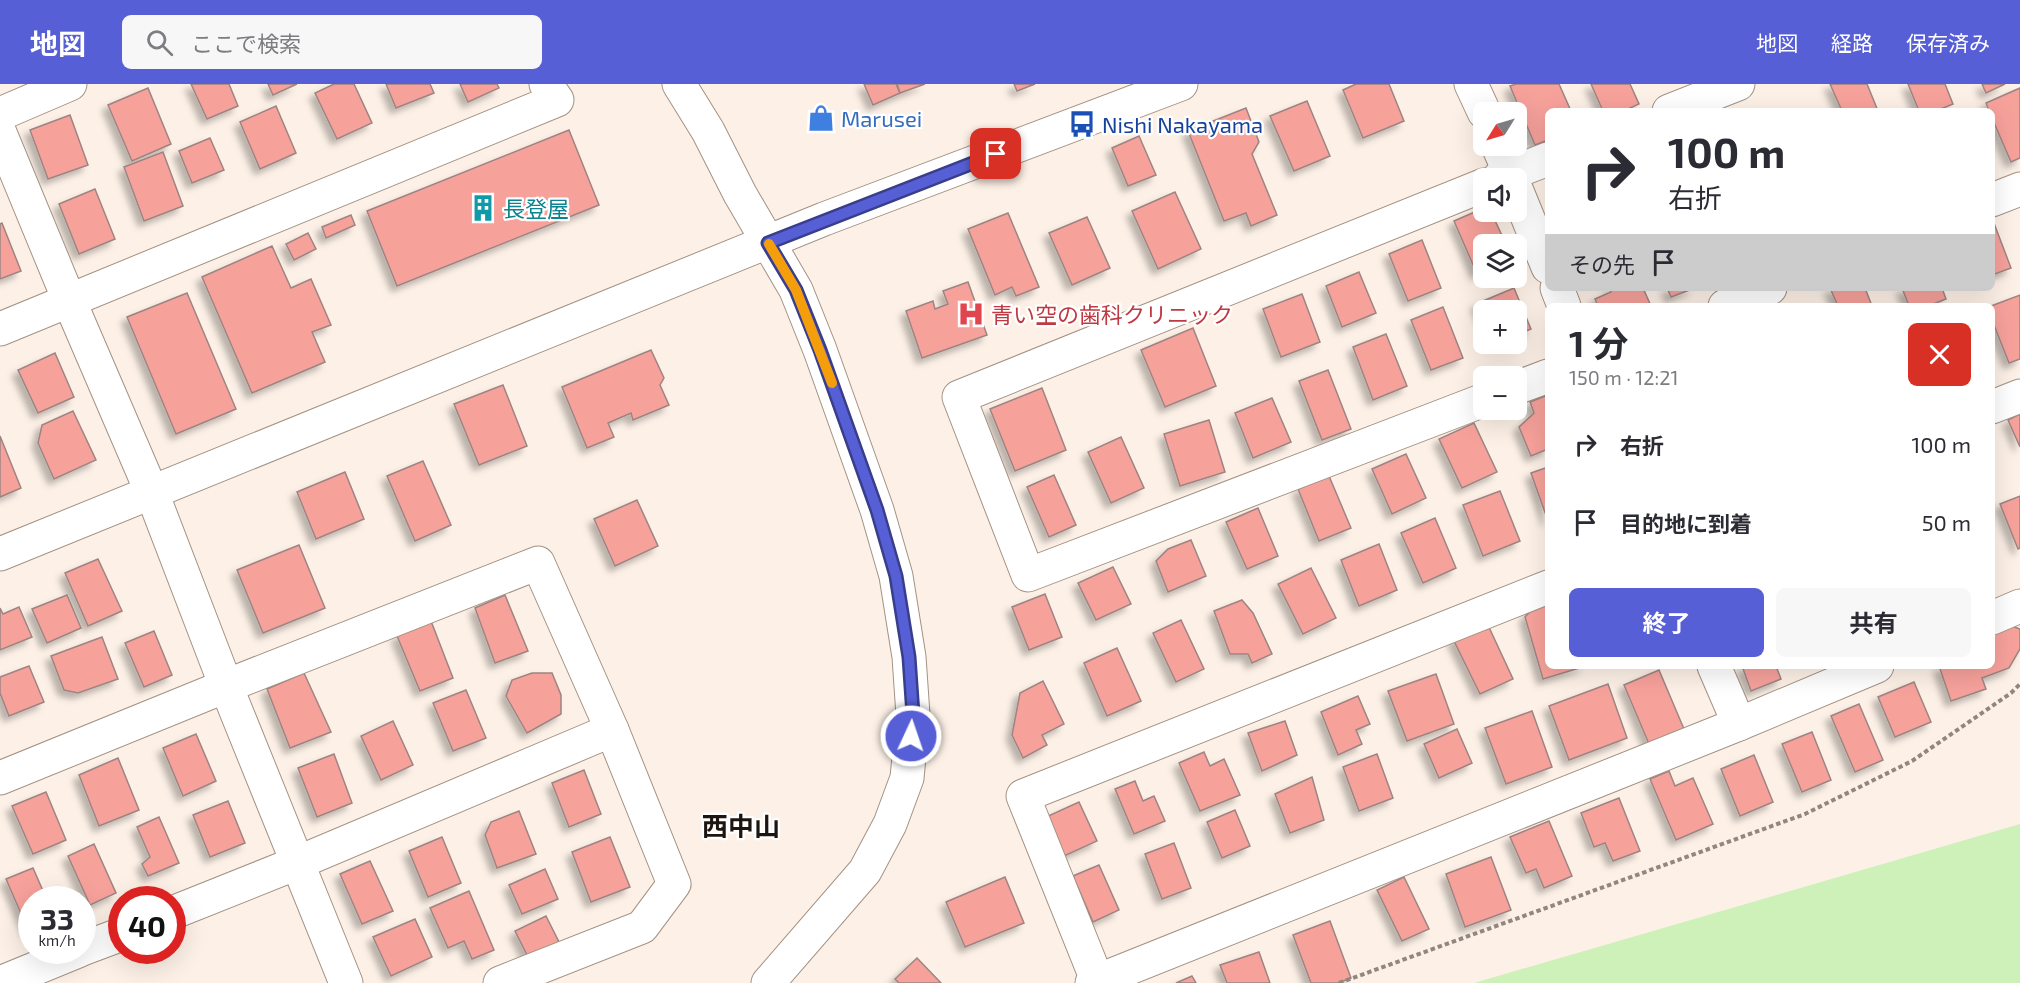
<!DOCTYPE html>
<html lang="ja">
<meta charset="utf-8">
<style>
body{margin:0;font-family:"Exo 2","Noto Sans JP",sans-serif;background:#f7f7f7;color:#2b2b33;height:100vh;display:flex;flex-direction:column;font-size:22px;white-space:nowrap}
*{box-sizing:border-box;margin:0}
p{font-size:20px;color:#7c7c81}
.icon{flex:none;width:33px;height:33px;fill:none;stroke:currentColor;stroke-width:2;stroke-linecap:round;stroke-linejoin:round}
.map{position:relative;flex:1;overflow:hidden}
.drawer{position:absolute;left:1545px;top:219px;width:450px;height:366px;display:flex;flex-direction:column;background:#fff;border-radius:9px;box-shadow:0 6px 24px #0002}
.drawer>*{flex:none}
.hud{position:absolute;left:1545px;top:24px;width:450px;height:183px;border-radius:9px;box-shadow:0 6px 24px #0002;background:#fff;color:#2b2b33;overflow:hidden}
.needle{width:39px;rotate:233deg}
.fabs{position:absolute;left:1473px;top:18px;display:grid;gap:12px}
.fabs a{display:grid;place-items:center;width:54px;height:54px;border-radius:9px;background:#fff;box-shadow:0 6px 24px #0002;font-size:30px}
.speed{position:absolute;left:18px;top:802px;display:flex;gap:12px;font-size:30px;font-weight:700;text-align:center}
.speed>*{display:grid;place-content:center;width:78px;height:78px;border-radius:50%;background:#fff;box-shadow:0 6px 24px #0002;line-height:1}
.speed small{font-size:15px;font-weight:400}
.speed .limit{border:9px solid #d22;background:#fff;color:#111}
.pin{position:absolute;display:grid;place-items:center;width:51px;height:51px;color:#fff;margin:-26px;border-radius:12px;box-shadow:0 3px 9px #0006}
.me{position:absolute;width:66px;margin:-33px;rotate:3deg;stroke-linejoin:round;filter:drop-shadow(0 0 4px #0008)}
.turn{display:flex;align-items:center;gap:21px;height:126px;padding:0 24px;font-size:27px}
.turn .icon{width:78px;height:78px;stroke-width:2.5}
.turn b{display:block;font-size:42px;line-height:51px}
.then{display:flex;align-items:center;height:57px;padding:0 24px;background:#0003;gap:12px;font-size:22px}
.round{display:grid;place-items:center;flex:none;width:63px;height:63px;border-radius:9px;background:#f7f7f7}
.summary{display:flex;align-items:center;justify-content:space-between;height:102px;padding:0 24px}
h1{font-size:36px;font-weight:700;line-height:45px}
.cta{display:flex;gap:12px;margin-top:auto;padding:12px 24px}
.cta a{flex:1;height:69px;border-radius:9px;background:#575fd6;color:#fff;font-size:24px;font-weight:700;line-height:69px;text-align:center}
.cta a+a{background:#f7f7f7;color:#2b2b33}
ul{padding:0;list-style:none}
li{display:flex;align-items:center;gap:18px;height:78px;padding:0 24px}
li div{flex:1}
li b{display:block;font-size:22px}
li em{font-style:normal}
header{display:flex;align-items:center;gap:36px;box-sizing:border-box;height:84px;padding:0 30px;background:#575fd6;color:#fff}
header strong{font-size:28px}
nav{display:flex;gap:33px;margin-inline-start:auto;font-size:21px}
.search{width:420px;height:54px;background:#f7f7f7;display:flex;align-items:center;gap:15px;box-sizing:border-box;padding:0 21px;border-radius:9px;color:#7c7c81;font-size:22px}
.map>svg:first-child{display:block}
</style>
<header>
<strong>地図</strong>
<div class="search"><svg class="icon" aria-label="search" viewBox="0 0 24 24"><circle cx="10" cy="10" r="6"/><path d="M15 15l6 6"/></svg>ここで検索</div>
<nav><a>地図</a><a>経路</a><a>保存済み</a></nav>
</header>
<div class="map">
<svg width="2020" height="899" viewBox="0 0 2020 899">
<defs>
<filter id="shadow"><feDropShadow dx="-5.5" dy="5.5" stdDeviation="3" flood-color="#0004"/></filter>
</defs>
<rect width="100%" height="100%" fill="#fdf1e7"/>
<path fill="#cef0b9" d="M 2020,740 L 2020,899 L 1474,899 Z"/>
<g fill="#f7a19b" stroke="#9d8482" stroke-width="1.5" filter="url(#shadow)">
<path d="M 191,0 L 229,0 L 238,22 L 207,35 Z"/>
<path d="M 268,0 L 297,0 L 273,11 Z"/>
<path d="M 334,0 L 354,0 L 372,39 L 337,55 L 315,9 Z"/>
<path d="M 386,0 L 430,0 L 434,9 L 396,24 Z"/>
<path d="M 460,0 L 497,0 L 499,4 L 468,18 Z"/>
<path d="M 864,0 L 896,0 L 900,9 L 873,21 Z"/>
<path d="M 897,0 L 925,0 L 900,9 Z"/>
<path d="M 1014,0 L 1035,0 L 1017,7 Z"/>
<path d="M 1356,0 L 1389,0 L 1404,37 L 1363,54 L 1343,6 Z"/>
<path d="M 1516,0 L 1559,0 L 1571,27 L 1548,27 L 1548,56 L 1535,61 L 1510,2 Z"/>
<path d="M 1591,0 L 1630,0 L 1639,20 L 1624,27 L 1603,27 Z"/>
<path d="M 1830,0 L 1867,0 L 1878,27 L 1842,27 Z"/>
<path d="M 1908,0 L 1945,0 L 1953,20 L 1936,27 L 1919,27 Z"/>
<path d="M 1982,0 L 2005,0 L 1986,9 Z"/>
<path d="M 148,4 L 171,60 L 132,77 L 108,21 Z"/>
<path d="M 2020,4 L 2020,74 L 2011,78 L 1992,34 L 1992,27 L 1989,27 L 1986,19 Z"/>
<path d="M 1307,17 L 1330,72 L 1294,87 L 1270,32 Z"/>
<path d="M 276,22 L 296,69 L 260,85 L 240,38 Z"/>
<path d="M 1246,24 L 1259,58 L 1252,70 L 1277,131 L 1251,142 L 1246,129 L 1224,137 L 1188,47 Z"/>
<path d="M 70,31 L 88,81 L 48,95 L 30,46 Z"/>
<path d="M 569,46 L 599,121 L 397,202 L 367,127 Z"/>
<path d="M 1139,52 L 1156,91 L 1128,102 L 1112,64 Z"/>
<path d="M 210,54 L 224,86 L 192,99 L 179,67 Z"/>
<path d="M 163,68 L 183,122 L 144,137 L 124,83 Z"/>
<path d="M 95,105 L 115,155 L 79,170 L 59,120 Z"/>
<path d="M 1175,108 L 1201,165 L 1158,185 L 1132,127 Z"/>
<path d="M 1484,124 L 1484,128 L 1491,128 L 1506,160 L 1484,160 L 1484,187 L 1477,190 L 1454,137 Z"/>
<path d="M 1008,129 L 1039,203 L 1016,212 L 1012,203 L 995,211 L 968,145 Z"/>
<path d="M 351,131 L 355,141 L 326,154 L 322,143 Z"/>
<path d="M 1087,133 L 1110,184 L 1072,201 L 1049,149 Z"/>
<path d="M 1992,134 L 2011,184 L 1992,191 Z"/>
<path d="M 2,139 L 21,187 L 0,195 L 0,140 Z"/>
<path d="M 308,149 L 316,165 L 294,176 L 286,160 Z"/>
<path d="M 1422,156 L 1441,204 L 1408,217 L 1389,170 Z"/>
<path d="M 272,162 L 291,204 L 311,195 L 331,241 L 312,248 L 325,278 L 252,309 L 202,193 Z"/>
<path d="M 1359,188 L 1376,229 L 1342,243 L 1326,202 Z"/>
<path d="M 968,198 L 987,251 L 922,274 L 906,227 L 933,217 L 935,225 L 948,220 L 943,207 Z"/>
<path d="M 1514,204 L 1531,245 L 1516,251 L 1516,226 L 1484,226 L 1484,237 L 1476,220 Z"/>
<path d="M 1609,204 L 1643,204 L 1651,222 L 1598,222 L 1595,215 L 1611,208 Z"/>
<path d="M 1667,204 L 1695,204 L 1671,213 Z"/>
<path d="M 1830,204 L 1865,204 L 1872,222 L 1838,222 Z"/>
<path d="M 1902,204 L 1942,204 L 1946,215 L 1928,222 L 1909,222 Z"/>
<path d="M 187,209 L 236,325 L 176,350 L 127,233 Z"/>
<path d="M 1302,210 L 1320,258 L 1281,273 L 1263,225 Z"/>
<path d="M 2020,211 L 2020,275 L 2009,279 L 1992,236 L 1991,222 Z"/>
<path d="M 1443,223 L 1463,274 L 1431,286 L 1411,236 Z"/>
<path d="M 1193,244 L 1216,302 L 1165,323 L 1141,266 Z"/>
<path d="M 1386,250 L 1407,302 L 1373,316 L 1353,263 Z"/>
<path d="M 651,266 L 664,294 L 660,301 L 669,321 L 633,336 L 631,329 L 608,339 L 614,353 L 587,364 L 562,303 Z"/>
<path d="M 55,269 L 74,313 L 38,329 L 18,286 Z"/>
<path d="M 1328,286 L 1351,345 L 1322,356 L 1299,297 Z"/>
<path d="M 503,301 L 527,362 L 479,381 L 454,320 Z"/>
<path d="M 1042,304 L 1066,366 L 1015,387 L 990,325 Z"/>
<path d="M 1548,311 L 1548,365 L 1531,372 L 1519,343 L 1534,329 L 1530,318 Z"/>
<path d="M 1272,314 L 1291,358 L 1253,374 L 1235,329 Z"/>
<path d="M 73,327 L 96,376 L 54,395 L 38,359 L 42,341 Z"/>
<path d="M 2020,330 L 2020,363 L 2008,336 Z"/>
<path d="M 1209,336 L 1225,388 L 1180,402 L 1164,350 Z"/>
<path d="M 1474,339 L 1497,388 L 1462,404 L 1439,355 Z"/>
<path d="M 0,352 L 21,404 L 0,413 Z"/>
<path d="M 1121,353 L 1144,404 L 1111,419 L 1088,368 Z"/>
<path d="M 1406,370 L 1426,414 L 1392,430 L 1372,385 Z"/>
<path d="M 423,377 L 451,441 L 415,457 L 387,392 Z"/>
<path d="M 1548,383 L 1548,437 L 1531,389 Z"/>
<path d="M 345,388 L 364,435 L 316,455 L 297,408 Z"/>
<path d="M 1054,391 L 1076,441 L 1049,453 L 1027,403 Z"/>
<path d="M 1329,392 L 1351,444 L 1319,457 L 1298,405 Z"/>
<path d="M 1500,407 L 1520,457 L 1483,472 L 1463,421 Z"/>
<path d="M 2020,412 L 2020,464 L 2018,465 L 2000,420 Z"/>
<path d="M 637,416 L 658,462 L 615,482 L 594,435 Z"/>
<path d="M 1258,424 L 1278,472 L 1247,485 L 1226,438 Z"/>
<path d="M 1435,434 L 1456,484 L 1423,499 L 1401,449 Z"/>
<path d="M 1191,456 L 1206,492 L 1168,508 L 1156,477 L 1168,465 Z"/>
<path d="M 1379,460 L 1397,506 L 1359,522 L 1341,476 Z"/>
<path d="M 299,461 L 325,524 L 263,549 L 237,486 Z"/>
<path d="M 98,475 L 122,527 L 88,542 L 65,489 Z"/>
<path d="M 1113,483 L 1131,520 L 1096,536 L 1078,499 Z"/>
<path d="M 1311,484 L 1336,534 L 1303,550 L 1278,500 Z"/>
<path d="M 1045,510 L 1062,553 L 1029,566 L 1012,523 Z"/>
<path d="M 67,511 L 81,544 L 47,559 L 32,525 Z"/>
<path d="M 505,511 L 528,567 L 495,579 L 475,524 Z"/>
<path d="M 1242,516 L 1253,529 L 1272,570 L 1252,579 L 1248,570 L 1230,570 L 1214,527 Z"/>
<path d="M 1539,518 L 1548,520 L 1548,582 L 1586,582 L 1543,595 L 1525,533 Z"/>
<path d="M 19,523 L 32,553 L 0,566 L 0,524 L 3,530 Z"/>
<path d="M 1181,536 L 1204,585 L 1176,598 L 1153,549 Z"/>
<path d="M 431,537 L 453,594 L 420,607 L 397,552 Z"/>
<path d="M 1487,539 L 1513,595 L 1480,610 L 1453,555 Z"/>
<path d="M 2009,541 L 2020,545 L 2020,565 L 2009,584 L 1982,594 L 1986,605 L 1951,617 L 1939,582 L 1992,582 L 1992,547 Z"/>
<path d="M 154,547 L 172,591 L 144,603 L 125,559 Z"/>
<path d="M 102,553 L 118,595 L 78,609 L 64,606 L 51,572 Z"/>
<path d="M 1117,564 L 1141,617 L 1107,632 L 1084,579 Z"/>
<path d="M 29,582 L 44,618 L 9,632 L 0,609 L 0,593 Z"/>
<path d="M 1742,582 L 1776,582 L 1781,595 L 1751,607 Z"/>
<path d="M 1659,586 L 1684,645 L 1649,660 L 1624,601 Z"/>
<path d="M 304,589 L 331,648 L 290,664 L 267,605 Z"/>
<path d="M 532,589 L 552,589 L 561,611 L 561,630 L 527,649 L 506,612 L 512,596 Z"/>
<path d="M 1436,590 L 1454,640 L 1407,657 L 1388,607 Z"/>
<path d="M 1043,597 L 1064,640 L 1042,651 L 1047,661 L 1023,674 L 1012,651 L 1020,609 Z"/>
<path d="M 1914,598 L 1931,638 L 1895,653 L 1878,613 Z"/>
<path d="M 1608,600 L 1627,654 L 1569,676 L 1549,622 Z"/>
<path d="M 466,606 L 486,654 L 453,667 L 433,619 Z"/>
<path d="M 1358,612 L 1370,640 L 1356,646 L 1362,660 L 1338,671 L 1321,628 Z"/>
<path d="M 1859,620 L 1883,676 L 1855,688 L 1831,632 Z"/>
<path d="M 1532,627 L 1552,683 L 1506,700 L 1485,644 Z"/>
<path d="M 393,637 L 413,681 L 381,696 L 361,652 Z"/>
<path d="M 1285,637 L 1297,671 L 1262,687 L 1248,649 Z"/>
<path d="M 1457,645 L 1472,679 L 1439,694 L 1424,660 Z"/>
<path d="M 1812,648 L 1831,696 L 1802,708 L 1782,660 Z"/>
<path d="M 196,650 L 216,697 L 183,712 L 163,664 Z"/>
<path d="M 1204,668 L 1210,682 L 1224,675 L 1240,711 L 1200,727 L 1179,679 Z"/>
<path d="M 334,670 L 352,719 L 317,733 L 298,684 Z"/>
<path d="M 1377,670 L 1393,714 L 1359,727 L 1343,683 Z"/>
<path d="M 1754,671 L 1773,718 L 1740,732 L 1721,685 Z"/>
<path d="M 118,674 L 139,726 L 99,742 L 79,691 Z"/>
<path d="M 584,686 L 601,730 L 569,743 L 552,699 Z"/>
<path d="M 1669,687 L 1675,702 L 1693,694 L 1713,740 L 1676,756 L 1650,695 Z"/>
<path d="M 1312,693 L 1324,736 L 1290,749 L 1275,710 Z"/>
<path d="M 1135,697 L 1143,717 L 1154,712 L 1165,737 L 1134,750 L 1115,705 Z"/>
<path d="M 46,708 L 66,756 L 33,770 L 12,722 Z"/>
<path d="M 1619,714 L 1640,767 L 1613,777 L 1605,759 L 1594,763 L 1581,729 Z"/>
<path d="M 228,717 L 245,759 L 210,773 L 193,731 Z"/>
<path d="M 1079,718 L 1097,757 L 1064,772 L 1046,733 Z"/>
<path d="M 1235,726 L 1250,762 L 1222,774 L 1207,738 Z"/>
<path d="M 519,727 L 536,770 L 497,784 L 485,751 L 491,738 Z"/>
<path d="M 159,733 L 179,779 L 148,792 L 142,780 L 150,773 L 137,743 Z"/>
<path d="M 1549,737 L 1572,792 L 1544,804 L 1536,785 L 1526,789 L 1510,753 Z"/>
<path d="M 442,753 L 461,799 L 428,813 L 409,767 Z"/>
<path d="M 610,753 L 630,803 L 591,818 L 572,768 Z"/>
<path d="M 1174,759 L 1191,804 L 1162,815 L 1145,770 Z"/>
<path d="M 94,760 L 116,809 L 90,821 L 68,772 Z"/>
<path d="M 1491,773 L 1511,826 L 1465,843 L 1446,790 Z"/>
<path d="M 370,777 L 393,827 L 362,840 L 340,790 Z"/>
<path d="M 1099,781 L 1119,826 L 1093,838 L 1073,792 Z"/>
<path d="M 33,784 L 47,816 L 32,816 L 32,847 L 29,848 L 6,795 Z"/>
<path d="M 545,785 L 558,815 L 522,830 L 509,801 Z"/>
<path d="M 1005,793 L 1024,839 L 965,863 L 946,818 Z"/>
<path d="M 1404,793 L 1429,845 L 1402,857 L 1377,806 Z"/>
<path d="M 469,807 L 494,866 L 472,875 L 464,857 L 448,864 L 430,824 Z"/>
<path d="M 546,832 L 559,858 L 528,873 L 515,847 Z"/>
<path d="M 415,835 L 432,873 L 391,892 L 373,853 Z"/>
<path d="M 1330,837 L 1351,894 L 1338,899 L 1311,899 L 1293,851 Z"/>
<path d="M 1259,868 L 1270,899 L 1227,899 L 1220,881 Z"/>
<path d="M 917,874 L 941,899 L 899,899 L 895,895 Z"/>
<path d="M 1192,892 L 1196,899 L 1176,899 Z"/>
</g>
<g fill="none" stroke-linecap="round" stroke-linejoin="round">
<defs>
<g id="minor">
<path d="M 679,0 L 708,47 L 740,110 L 796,206 L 820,266 L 877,426 L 896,492 L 909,573 L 913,631 L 907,694 L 890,740 L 865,787 L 768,899"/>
<path d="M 1471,0 L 1484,28"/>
<path d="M 1669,27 L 1738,0"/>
<path d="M 0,30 L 70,0"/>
<path d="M 0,49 L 69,216 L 152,409 L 226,602 L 346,899"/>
<path d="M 1498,62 L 1512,94"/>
<path d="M 1499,94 L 1548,75"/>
<path d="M 1484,101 L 959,313 L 1028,491 L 1484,316"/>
<path d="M 1516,105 L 1548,183"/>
<path d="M 1992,116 L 2020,105"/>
<path d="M 1557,204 L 1564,222"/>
<path d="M 1725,222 L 1770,204"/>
<path d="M 0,245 L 557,16 L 546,0"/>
<path d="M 1516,304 L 1548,292"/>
<path d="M 1992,323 L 2020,312"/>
<path d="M 0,470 L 824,135 L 1181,0"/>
<path d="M 1992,534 L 2020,522"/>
<path d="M 1714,582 L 1739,640"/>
<path d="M 0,694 L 226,602 L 538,479 L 612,646 L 674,800 L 642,843 L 500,899"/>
<path d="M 172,829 L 297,779 L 612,646"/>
<path d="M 82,865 L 122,850"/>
<path d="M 1097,896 L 1023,712 L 1548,503"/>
<path d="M 0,899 L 78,867"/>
<path d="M 1092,899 L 1739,640 L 1877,582"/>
</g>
</defs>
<use href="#minor" stroke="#a49283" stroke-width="35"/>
<path stroke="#918780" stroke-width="4" stroke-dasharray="4.5 3" stroke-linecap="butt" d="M 1339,899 L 1805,730 L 1912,677 L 2011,609 L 2020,600"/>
<use href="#minor" stroke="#fff" stroke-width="33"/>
</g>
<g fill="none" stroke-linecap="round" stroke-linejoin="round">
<defs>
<path id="route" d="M 911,652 L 913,631 L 909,573 L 896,492 L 877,426 L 820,266 L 796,206 L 768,159 L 996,70"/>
</defs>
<use href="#route" stroke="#393e8b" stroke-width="15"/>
<use href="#route" stroke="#575fd6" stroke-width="10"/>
<path stroke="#f59e0b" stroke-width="10" d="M 769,160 L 796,206 L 832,299"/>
</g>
<defs>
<symbol id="shop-bare" viewBox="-9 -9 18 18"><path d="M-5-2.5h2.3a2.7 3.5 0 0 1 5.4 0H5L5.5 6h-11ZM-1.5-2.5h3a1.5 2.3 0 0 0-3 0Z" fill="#3f7fe0" stroke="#fff" stroke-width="2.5" paint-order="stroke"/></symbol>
<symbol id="bus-bare" viewBox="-9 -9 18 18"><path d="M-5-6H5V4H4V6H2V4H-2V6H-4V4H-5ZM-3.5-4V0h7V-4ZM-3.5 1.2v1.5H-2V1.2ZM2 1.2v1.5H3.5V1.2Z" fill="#1a4fb4" stroke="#fff" stroke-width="2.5" paint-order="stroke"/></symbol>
<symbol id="building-bare" viewBox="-9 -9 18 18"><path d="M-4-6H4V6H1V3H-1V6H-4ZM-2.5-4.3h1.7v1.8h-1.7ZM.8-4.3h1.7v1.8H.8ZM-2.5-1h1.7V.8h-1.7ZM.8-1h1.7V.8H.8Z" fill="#0f9aa8" stroke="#fff" stroke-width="2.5" paint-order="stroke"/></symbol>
<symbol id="hospital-bare" viewBox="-9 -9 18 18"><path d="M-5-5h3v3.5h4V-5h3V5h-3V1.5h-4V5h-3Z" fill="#e0444e" stroke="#fff" stroke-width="2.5" paint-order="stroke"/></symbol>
</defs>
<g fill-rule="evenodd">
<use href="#shop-bare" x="802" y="15" width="38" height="38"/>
<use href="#bus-bare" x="1063" y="21" width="38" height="38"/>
<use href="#building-bare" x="464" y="105" width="38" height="38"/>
<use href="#hospital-bare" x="952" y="211" width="38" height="38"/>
</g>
<g text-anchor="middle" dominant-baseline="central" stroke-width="4.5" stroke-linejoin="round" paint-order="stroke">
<g font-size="22" fill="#366cbe" stroke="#fff" text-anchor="start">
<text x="841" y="34">Marusei</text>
</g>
<g font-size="22" fill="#164399" stroke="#fff" text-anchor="start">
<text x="1102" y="40">Nishi Nakayama</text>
</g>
<g font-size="22" fill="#0d838f" stroke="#fff" text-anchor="start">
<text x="503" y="124">長登屋</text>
</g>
<g font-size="22" fill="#be3a42" stroke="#fff" text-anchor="start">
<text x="991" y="230">青い空の歯科クリニック</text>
</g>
<g font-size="26" font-weight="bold" fill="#1c1510" stroke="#fff">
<text x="741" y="741">西中山</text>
</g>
</g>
</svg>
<div class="fabs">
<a><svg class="needle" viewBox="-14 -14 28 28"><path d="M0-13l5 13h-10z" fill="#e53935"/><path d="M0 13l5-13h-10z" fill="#7c7c81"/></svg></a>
<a><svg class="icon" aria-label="sound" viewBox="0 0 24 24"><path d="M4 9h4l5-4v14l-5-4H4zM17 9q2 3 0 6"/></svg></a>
<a><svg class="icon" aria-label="layers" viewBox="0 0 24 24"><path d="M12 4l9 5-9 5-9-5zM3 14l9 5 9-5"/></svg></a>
<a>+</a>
<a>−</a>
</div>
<div class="speed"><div>33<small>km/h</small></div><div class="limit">40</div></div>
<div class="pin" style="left:996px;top:70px;background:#d93025"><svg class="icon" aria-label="arrive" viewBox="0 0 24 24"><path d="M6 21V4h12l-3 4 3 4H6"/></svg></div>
<svg class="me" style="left:911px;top:652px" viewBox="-20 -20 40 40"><circle r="17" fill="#575fd6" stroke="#fff" stroke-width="3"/><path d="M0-11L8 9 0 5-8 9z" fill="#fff"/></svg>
<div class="hud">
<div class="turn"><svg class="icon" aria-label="right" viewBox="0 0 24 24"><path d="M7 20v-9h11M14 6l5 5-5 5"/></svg><div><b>100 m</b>右折</div></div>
<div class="then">その先<svg class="icon" aria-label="arrive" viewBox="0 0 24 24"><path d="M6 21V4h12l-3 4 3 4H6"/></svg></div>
</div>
<section class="drawer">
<div class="summary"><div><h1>1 分</h1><p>150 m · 12:21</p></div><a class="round" style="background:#d93025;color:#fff"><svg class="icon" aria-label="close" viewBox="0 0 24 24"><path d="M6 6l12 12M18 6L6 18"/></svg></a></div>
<ul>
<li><svg class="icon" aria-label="right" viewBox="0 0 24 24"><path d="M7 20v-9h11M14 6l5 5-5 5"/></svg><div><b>右折</b></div><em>100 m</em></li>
<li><svg class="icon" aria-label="arrive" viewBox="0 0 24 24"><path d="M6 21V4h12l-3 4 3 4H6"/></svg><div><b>目的地に到着</b></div><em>50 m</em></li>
</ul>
<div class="cta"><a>終了</a><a>共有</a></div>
</section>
</div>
